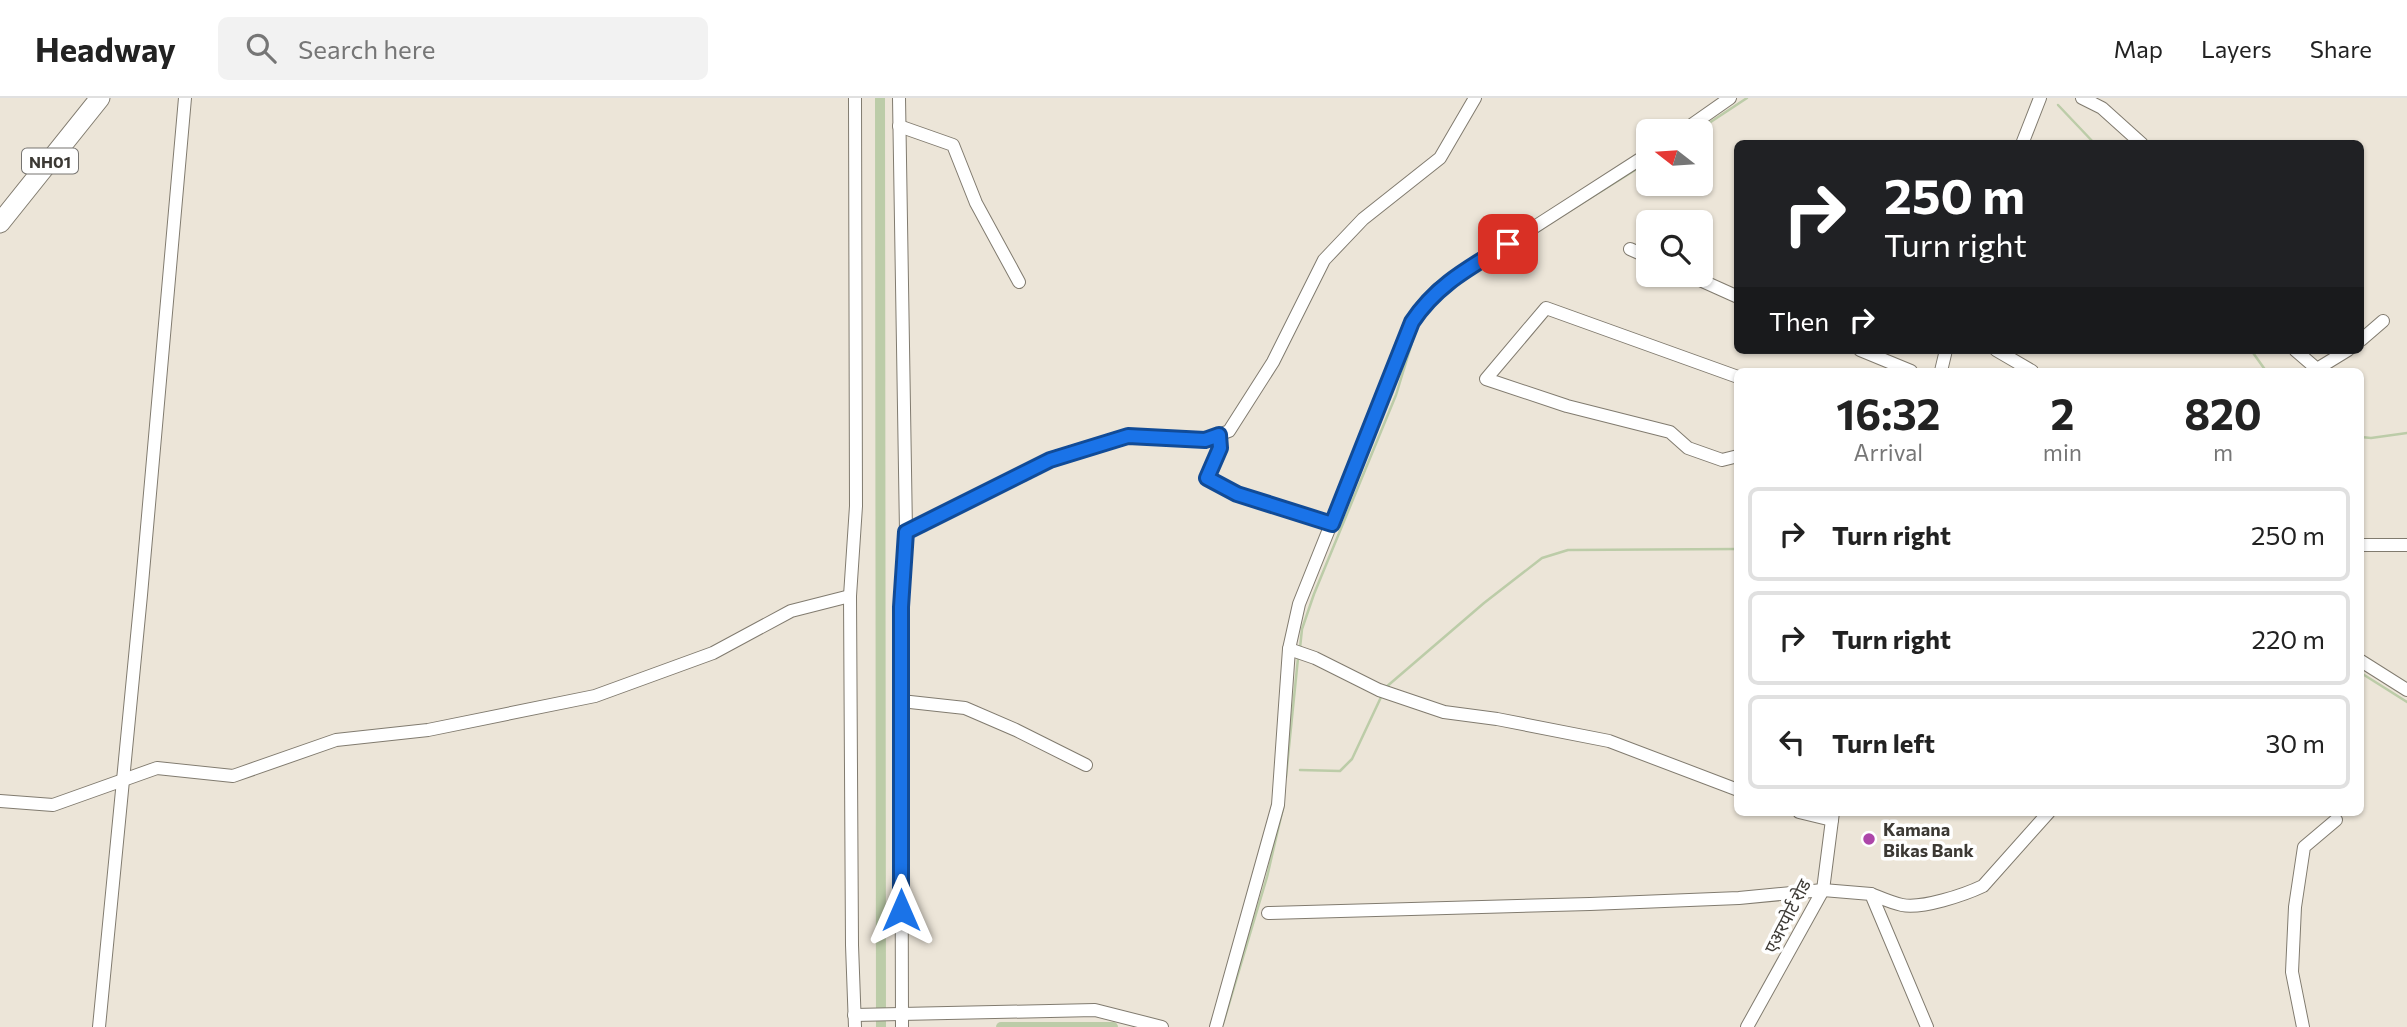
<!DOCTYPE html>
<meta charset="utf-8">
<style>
body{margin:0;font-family:Commissioner,"Noto Sans Devanagari",sans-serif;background:#f2f2f2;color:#222;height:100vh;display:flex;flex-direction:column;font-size:26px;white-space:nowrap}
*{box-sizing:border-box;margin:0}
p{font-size:23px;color:#767676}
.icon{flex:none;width:38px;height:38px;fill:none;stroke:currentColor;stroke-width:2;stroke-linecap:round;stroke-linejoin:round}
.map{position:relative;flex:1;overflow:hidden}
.side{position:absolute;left:1734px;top:270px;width:630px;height:448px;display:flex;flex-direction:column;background:#fff;border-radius:10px;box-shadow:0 2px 5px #0004}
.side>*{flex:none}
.hud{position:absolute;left:1734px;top:42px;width:630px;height:214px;border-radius:10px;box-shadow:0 2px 5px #0004;background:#202124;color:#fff;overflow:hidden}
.needle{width:46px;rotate:287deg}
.controls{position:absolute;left:1636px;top:21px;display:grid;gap:14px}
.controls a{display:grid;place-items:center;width:77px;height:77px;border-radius:10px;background:#fff;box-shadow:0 2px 5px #0004;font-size:35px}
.pin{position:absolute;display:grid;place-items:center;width:60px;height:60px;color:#fff;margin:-30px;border-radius:14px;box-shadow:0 4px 10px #0006}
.me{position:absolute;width:77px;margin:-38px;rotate:0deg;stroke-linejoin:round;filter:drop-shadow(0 0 5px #0008)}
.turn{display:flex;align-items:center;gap:24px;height:147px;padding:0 35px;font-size:32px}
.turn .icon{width:91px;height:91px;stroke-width:2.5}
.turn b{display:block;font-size:49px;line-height:60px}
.then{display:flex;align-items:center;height:66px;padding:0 35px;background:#0003;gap:14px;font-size:26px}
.eta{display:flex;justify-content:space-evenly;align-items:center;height:119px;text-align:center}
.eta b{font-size:42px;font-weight:700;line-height:49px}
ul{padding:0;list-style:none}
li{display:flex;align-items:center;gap:21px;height:94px;margin:0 14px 10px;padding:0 21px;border:4px solid #e0e0e0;border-radius:10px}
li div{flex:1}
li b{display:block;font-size:26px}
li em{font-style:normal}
header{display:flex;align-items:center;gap:42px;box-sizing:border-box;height:98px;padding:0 35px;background:#fff;border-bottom:2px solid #e0e0e0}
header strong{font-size:33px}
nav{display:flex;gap:38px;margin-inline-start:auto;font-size:24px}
.search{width:490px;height:63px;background:#f2f2f2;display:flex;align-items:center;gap:18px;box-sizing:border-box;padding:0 24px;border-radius:10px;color:#767676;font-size:26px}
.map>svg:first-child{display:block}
</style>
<header>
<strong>Headway</strong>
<div class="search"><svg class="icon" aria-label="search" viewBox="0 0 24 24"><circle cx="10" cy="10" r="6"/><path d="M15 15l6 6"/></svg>Search here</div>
<nav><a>Map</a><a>Layers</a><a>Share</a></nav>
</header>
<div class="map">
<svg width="2407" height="929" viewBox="0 0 2407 929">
<rect width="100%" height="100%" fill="#ece5d8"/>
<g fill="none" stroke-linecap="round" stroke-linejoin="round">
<g stroke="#bccca8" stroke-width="2.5">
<path d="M 2058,7 L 2095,46"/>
<path d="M 1697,33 L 1747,0"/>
<path d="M 1571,112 L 1648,64"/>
<path d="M 2251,252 L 2266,273"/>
<path d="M 2361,339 L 2371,340 L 2407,335"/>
<path d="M 1300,550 L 1302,531 L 1314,496 L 1396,297 L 1418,225"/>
<path d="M 2361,575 L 2407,604"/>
<path d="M 1385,590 L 1484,505 L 1542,460 L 1568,452 L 1738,451"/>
<path d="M 1300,672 L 1340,673 L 1352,661 L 1382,597"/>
<path d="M 1286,679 L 1298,560"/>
<path d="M 1223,926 L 1267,779 L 1283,710"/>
</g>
<g stroke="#bccca8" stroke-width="10">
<path d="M 880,0 L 881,929"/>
<path d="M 1001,929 L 1113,929"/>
</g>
<defs>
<g id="minor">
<path d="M 899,0 L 906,434 L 901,509 L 902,929"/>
<path d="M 2082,0 L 2102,10 L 2142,46"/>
<path d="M 899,28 L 953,47 L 976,105 L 1019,184"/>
<path d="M 1683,33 L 1730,0"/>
<path d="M 2022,46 L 2040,0"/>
<path d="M 1630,151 L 1648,159"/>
<path d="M 1689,177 L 1738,199"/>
<path d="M 2361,242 L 2383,223"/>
<path d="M 1860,252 L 1911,273"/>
<path d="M 1996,252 L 2032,273"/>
<path d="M 2295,252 L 2317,271 L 2348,252"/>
<path d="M 1941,273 L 1946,252"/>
<path d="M 1738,279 L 1546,210 L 1486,281 L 1567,308 L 1670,334 L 1688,350 L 1722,362 L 1738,358"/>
<path d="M 1219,337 L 1220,350 L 1207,380 L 1237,396 L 1332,426"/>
<path d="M 906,434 L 1050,362 L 1128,338 L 1205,342 L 1229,333 L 1273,264 L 1324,162 L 1363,121 L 1440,60 L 1475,0"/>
<path d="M 2361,447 L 2407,447"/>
<path d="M 1289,551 L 1315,560 L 1379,592 L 1444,614 L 1497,621 L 1609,643 L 1738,692"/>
<path d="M 2361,563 L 2407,592"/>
<path d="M 901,603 L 965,610 L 1016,632 L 1086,667"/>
<path d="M 0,703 L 53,707 L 157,670 L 233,678 L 336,642 L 428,632 L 595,598 L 713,555 L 791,513 L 850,498"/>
<path d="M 1799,714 L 1832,722"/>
<path d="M 1871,796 C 1881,800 1892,805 1902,807 C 1922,811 1964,797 1983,788 L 2049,714"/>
<path d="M 1268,815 L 1590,806 L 1739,800 L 1823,792 L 1871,796 L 1927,929"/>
<path d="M 854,917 L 1095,912 L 1162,929"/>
<path d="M 99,929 L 141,497 L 185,0"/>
<path d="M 855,929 L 852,847 L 850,498 L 856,408 L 855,0"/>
<path d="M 1216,929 L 1278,707 L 1289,551 L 1299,506 L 1412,224 L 1422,208 L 1438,191 L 1648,56"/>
<path d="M 1747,929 L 1823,792 L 1833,714"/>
<path d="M 2303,929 L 2292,874 L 2295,809 L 2304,749 L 2336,722"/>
</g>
<path id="highway" d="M 0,125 L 100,0"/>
</defs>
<use href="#minor" stroke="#817b6f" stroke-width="14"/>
<use href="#highway" stroke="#817b6f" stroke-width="21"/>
<use href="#minor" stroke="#fff" stroke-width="12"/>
<use href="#highway" stroke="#fff" stroke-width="19"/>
</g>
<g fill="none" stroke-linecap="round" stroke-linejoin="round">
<defs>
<path id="route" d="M 901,812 L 901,509 L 906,434 L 1050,362 L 1128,338 L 1205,342 L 1219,337 L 1220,350 L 1207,380 L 1237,396 L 1332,426 L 1412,224 C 1437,186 1471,169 1508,146"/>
</defs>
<use href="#route" stroke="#114b97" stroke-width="18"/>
<use href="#route" stroke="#1a73e8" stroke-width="12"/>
</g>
<circle fill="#ad46a9" stroke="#fff" stroke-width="2.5" cx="1869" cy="741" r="7"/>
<g text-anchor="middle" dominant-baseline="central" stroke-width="7" stroke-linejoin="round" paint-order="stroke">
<rect fill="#fff" stroke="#767471" stroke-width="2" x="22" y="50.5" width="56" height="25" rx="5"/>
<g font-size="16" font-weight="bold" fill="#3c3934">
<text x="50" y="63">NH01</text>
</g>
<g font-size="18" font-weight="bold" fill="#3c3934" stroke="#fff" text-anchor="start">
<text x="1883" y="731">Kamana<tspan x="1883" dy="21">Bikas Bank</tspan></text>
</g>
<g font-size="18" fill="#3c3934" stroke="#fff">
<text transform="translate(1787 818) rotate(-63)">एअरपोर्ट रोड</text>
</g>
</g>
</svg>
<div class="controls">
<a><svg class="needle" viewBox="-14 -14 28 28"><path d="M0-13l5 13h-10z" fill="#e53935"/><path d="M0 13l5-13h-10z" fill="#767676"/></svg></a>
<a><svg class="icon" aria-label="search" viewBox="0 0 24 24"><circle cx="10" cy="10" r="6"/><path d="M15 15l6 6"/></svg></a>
</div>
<div class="pin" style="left:1508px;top:146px;background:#d93025"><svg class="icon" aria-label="arrive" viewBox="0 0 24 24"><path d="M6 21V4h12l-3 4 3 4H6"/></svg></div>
<svg class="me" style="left:901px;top:812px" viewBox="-20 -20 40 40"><path d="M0-17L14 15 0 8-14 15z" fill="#1a73e8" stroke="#fff" stroke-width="4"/></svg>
<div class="hud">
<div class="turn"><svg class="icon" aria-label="right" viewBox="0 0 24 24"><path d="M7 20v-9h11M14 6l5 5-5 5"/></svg><div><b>250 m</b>Turn right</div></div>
<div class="then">Then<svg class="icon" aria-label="right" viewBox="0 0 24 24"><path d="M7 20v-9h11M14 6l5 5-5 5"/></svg></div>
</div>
<section class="side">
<div class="eta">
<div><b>16:32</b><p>Arrival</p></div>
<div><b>2</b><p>min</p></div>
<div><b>820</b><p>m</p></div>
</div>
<ul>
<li><svg class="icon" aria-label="right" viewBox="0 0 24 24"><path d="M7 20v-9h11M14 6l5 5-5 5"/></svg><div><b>Turn right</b></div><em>250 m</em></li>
<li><svg class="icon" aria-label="right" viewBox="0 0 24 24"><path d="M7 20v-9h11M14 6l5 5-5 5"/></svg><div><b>Turn right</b></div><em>220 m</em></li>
<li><svg class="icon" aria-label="left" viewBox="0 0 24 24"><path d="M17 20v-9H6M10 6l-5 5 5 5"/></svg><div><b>Turn left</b></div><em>30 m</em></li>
</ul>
</section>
</div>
